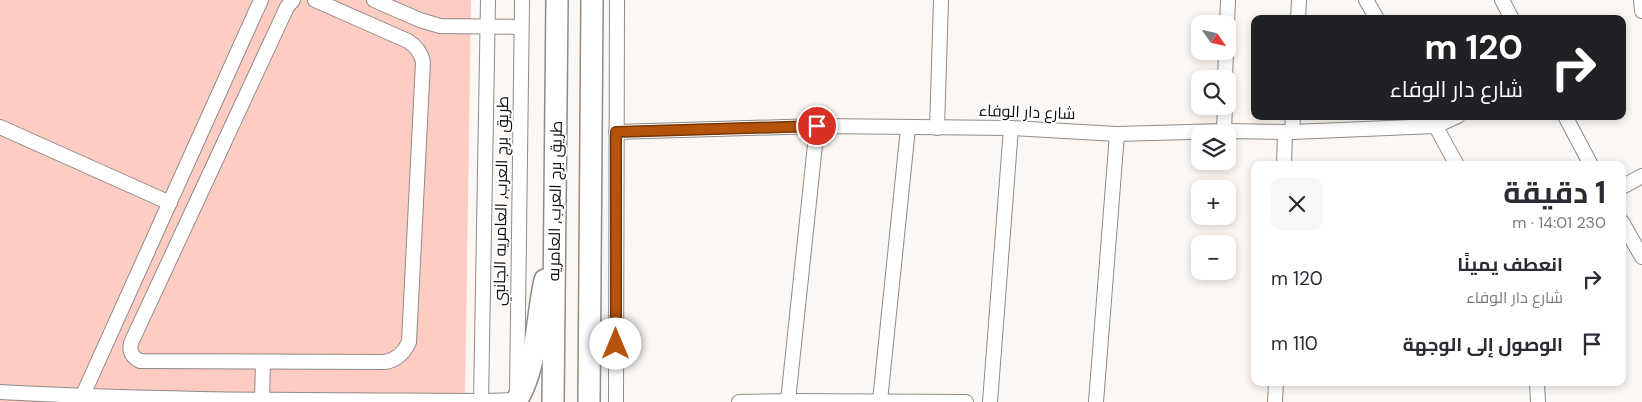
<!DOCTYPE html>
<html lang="ar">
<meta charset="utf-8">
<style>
body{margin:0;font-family:"DM Sans",Cairo,sans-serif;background:#f7f7f7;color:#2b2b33;direction:rtl;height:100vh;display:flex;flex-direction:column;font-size:19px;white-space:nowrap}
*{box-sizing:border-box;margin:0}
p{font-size:16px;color:#7c7c81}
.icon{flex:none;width:28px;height:28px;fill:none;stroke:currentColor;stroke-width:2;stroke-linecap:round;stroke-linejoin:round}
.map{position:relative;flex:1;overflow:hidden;direction:ltr}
.sheet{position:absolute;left:1251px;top:161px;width:375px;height:225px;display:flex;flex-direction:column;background:#fff;border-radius:10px;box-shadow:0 2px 8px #0003;direction:rtl}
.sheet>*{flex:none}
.guide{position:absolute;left:1251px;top:15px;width:375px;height:105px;border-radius:10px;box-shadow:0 2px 8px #0003;direction:rtl;background:#202124;color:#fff;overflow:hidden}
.needle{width:32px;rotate:124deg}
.tools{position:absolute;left:1191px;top:15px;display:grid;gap:10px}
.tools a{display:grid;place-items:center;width:45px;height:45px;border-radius:10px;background:#fff;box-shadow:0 2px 8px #0003;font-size:25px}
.pin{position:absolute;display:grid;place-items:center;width:42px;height:42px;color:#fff;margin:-21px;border:2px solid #fff;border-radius:50%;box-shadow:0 1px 5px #0007}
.me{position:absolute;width:55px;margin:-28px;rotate:0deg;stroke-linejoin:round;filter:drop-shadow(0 0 4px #0008)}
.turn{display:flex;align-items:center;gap:18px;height:105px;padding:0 20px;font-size:22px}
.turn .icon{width:65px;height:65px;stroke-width:2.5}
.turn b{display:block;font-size:35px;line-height:42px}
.round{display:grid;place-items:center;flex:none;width:52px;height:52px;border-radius:10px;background:#f7f7f7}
.head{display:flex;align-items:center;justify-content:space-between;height:85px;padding:0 20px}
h1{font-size:30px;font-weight:700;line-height:38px}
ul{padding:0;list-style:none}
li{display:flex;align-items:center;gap:15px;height:65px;padding:0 20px}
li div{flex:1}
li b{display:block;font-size:19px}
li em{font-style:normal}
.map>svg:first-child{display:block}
</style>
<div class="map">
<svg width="1642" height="402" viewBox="0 0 1642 402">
<rect width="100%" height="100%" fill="#fcf7f2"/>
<path fill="#ffccc4" d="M 0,0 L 471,0 L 465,402 L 0,402 Z"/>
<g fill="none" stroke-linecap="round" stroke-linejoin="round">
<defs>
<g id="minor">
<path d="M 293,0 L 287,7 L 131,343 C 129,352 132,357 140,361 L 385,362 C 397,360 404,353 409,342 L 423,62 C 421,52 416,46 408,41 L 315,0"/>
<path d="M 374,0 L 420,20 L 440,26 L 521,27"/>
<path d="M 1366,0 L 1377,19"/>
<path d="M 1502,0 L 1512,19"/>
<path d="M 1641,0 L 1642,11"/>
<path d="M 1298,19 L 1299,0"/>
<path d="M 1227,24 L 1228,0"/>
<path d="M 1225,79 L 1226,51"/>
<path d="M 1430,116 L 1457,165"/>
<path d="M 1565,116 L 1591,165"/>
<path d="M 0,127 L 170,203"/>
<path d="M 937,128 L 941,0"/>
<path d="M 1224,131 L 1225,106"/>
<path d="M 616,132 L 817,126 L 1011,128 L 1117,134 L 1224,131 L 1292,132 L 1436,126 L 1458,116"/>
<path d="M 1292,132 L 1293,116"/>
<path d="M 1284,165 L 1285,132"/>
<path d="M 1622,187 L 1642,176"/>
<path d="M 1622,222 L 1642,257"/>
<path d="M 1537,382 L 1538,402"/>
<path d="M 0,392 C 160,401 321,400 481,401 L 517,400"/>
<path d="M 517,392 L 522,0"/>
<path d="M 82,397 L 261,0"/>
<path d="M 262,399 L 263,362"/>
<path d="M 788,401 L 817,126"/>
<path d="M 880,401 L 908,128"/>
<path d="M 481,402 L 488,0"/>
<path d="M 616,402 L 617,0"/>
<path d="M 739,402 L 788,401 L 966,402"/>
<path d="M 990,402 L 1011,128"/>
<path d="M 1096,402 L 1117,134"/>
<path d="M 1275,402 L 1276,382"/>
</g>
<g id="highway">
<path d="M 517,400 C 538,364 536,320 545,280"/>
<path d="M 553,402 L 557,0"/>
<path d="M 589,402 L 592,0"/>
</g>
</defs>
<use href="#minor" stroke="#8f8b86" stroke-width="16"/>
<use href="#highway" stroke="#8f8b86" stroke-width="24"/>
<use href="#minor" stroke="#fff" stroke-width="14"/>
<use href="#highway" stroke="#fff" stroke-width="21"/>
</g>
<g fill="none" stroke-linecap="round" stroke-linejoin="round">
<defs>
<path id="route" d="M 616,344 L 616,132 L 817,126"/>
</defs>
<use href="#route" stroke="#753606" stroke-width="12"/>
<use href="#route" stroke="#b45309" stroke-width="9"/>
</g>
<g text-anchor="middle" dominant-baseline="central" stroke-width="4" stroke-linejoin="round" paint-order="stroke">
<g font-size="16" fill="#100e0d" stroke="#fff">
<text transform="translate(1027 112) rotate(2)">شارع دار الوفاء</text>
<text transform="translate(501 201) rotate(-89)">طريق برج العرب, العامريه الجانبي</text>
<text transform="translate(555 201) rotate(-89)">طريق برج العرب, العامريه</text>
</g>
</g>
</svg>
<div class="tools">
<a><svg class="needle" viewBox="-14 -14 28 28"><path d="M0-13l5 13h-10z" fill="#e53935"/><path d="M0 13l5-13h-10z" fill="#7c7c81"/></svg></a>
<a><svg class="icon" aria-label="search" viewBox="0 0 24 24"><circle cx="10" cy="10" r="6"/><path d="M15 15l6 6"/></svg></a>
<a><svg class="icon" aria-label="layers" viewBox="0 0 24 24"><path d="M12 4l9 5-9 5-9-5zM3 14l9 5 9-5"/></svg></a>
<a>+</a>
<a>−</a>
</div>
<div class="pin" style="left:817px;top:126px;background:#d93025"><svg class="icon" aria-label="arrive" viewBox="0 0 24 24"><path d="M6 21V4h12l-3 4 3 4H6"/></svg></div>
<svg class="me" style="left:616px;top:344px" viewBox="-20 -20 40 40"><circle r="19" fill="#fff"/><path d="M0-13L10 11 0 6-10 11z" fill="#b45309"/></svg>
<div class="guide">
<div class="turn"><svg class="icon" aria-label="right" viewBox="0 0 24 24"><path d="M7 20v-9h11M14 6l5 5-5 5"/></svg><div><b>120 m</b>شارع دار الوفاء</div></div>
</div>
<section class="sheet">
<div class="head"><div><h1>1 دقيقة</h1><p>230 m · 14:01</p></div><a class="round"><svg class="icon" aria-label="close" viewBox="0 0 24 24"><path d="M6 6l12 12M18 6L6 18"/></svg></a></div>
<ul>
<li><svg class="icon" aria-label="right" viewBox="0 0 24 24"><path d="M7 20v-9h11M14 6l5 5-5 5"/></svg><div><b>انعطف يمينًا</b><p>شارع دار الوفاء</p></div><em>120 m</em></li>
<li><svg class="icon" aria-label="arrive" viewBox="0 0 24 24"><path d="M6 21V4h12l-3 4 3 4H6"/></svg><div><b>الوصول إلى الوجهة</b></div><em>110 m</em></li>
</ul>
</section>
</div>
